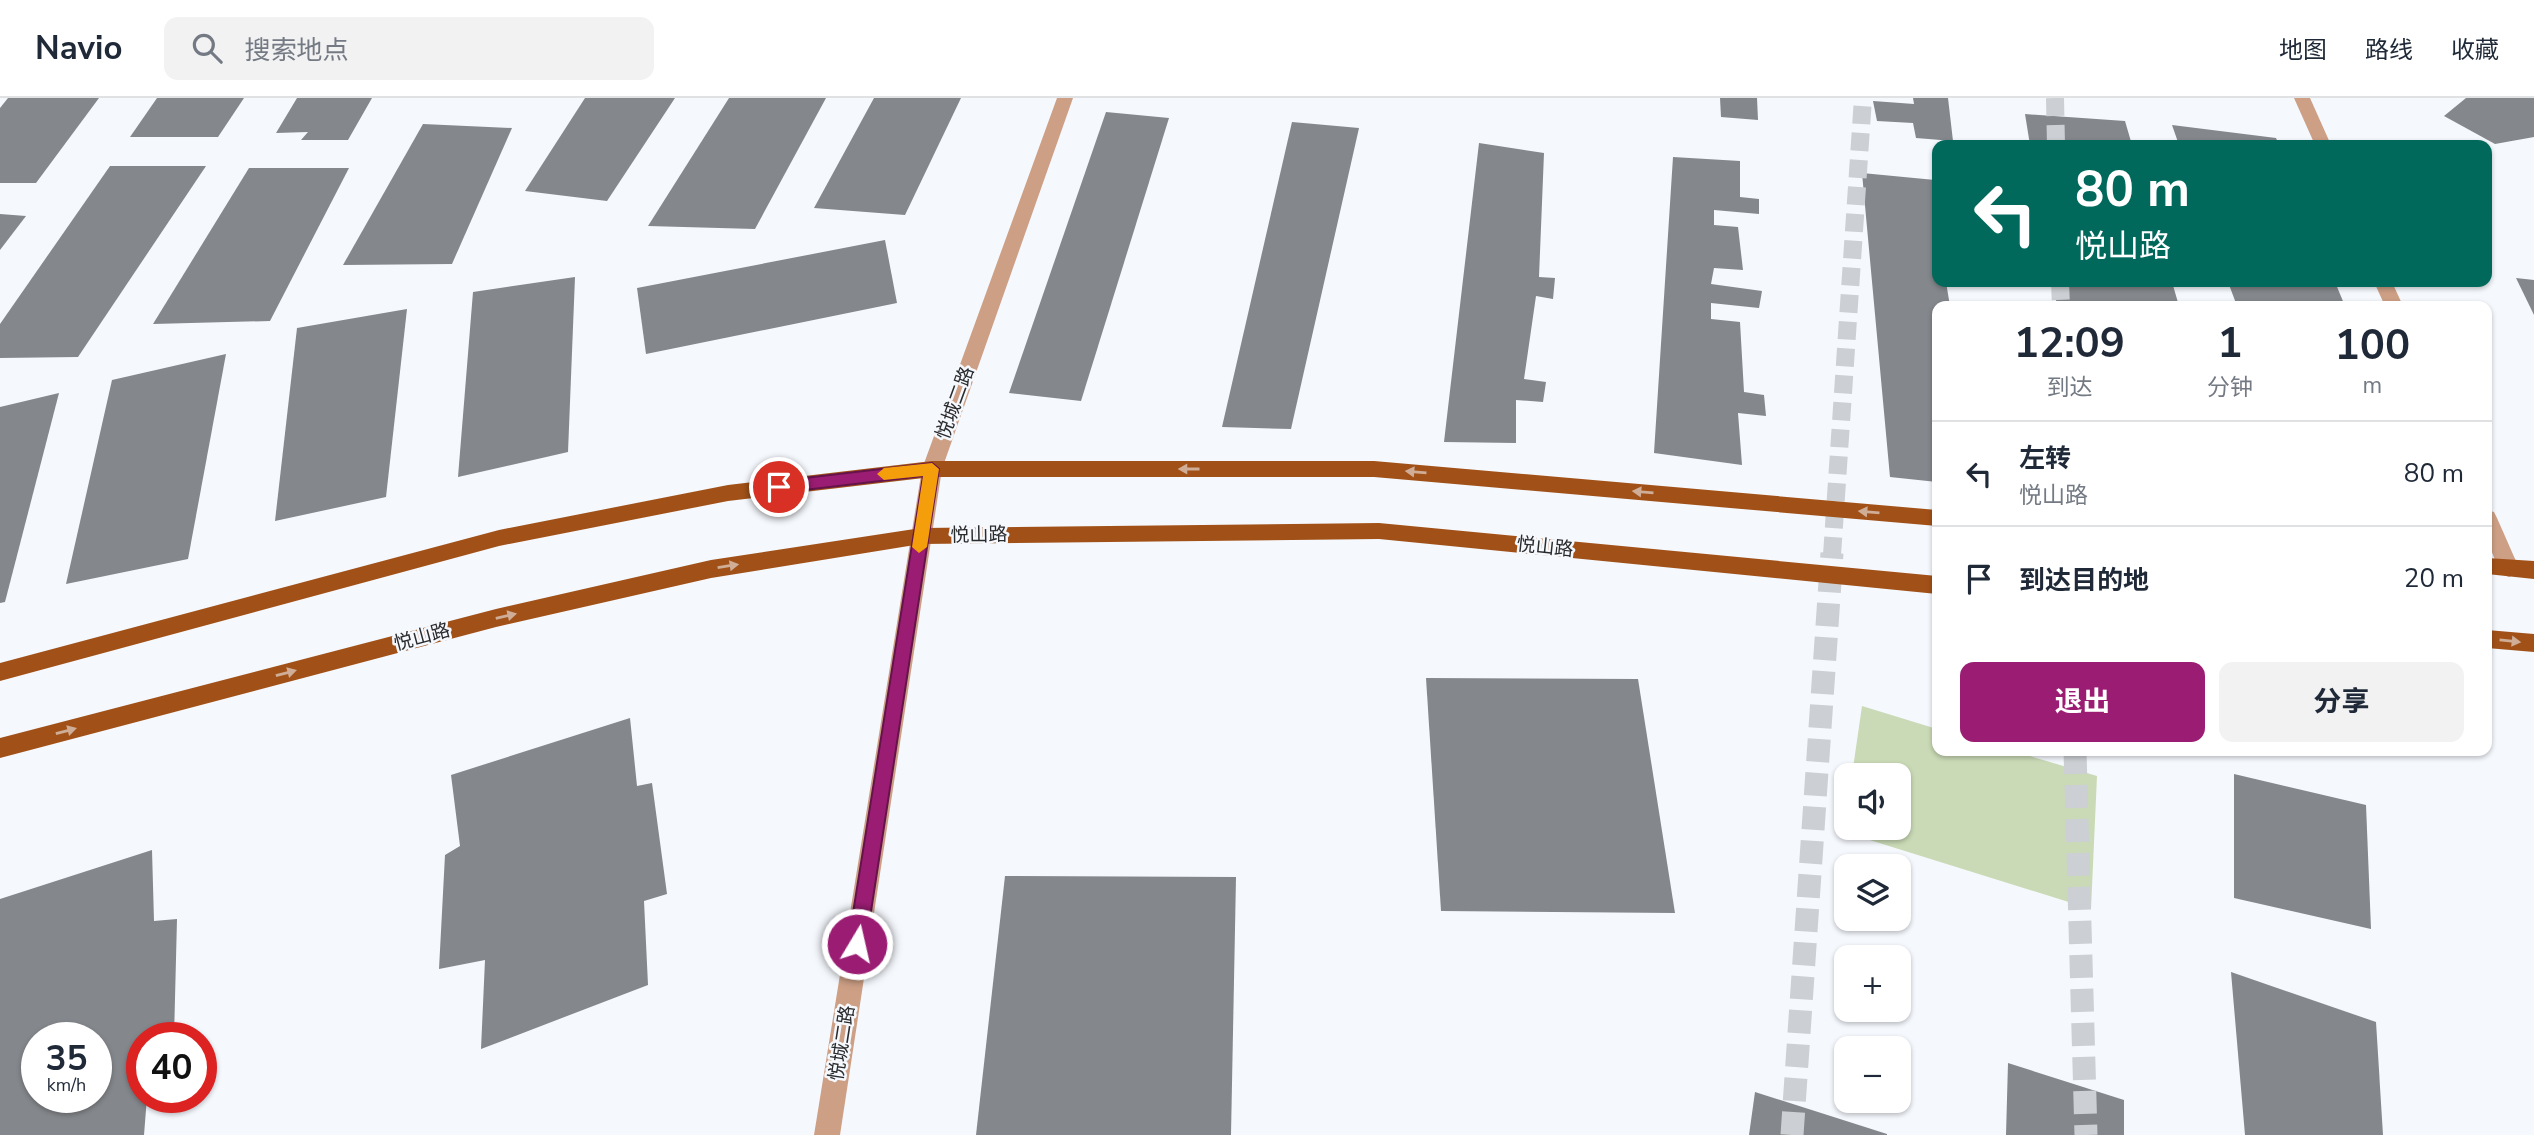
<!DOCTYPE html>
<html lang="zh">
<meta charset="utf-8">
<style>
body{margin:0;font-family:"Nunito Sans","Noto Sans SC",sans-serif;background:#f2f2f3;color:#1f2937;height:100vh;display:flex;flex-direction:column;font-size:26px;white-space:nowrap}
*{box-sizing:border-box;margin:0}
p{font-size:23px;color:#747a83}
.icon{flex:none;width:38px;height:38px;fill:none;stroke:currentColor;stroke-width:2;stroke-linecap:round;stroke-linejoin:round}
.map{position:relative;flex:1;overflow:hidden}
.side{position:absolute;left:1932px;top:203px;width:560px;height:455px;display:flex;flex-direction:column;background:#fff;border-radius:14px;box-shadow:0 2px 5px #0004}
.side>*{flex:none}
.banner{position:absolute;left:1932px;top:42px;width:560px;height:147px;border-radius:14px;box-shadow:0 2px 5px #0004;background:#00695c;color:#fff;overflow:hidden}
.tools{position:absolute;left:1834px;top:665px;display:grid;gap:14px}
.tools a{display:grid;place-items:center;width:77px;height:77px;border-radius:14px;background:#fff;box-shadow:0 2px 5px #0004;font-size:35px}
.speed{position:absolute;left:21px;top:924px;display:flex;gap:14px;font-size:35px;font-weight:700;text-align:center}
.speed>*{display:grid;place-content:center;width:91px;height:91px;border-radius:50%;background:#fff;box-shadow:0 2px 5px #0004;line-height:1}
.speed small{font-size:18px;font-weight:400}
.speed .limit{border:10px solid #d22;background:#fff;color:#111}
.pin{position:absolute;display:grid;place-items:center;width:60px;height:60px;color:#fff;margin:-30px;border:4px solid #fff;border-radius:50%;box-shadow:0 2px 7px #0007}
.me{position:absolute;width:77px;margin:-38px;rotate:9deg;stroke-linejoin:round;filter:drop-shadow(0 0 5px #0008)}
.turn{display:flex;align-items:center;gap:24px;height:147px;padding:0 28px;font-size:32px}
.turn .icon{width:91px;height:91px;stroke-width:2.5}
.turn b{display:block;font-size:49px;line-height:60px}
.eta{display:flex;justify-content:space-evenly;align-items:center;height:119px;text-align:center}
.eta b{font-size:42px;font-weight:700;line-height:49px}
.primary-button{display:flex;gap:14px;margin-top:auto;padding:14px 28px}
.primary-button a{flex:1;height:80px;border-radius:14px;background:#9b1d73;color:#fff;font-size:28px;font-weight:700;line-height:80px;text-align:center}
.primary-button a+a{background:#f2f2f3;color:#1f2937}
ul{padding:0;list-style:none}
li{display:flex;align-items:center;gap:21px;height:105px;padding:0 28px;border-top:2px solid #e0e1e3}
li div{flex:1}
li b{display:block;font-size:26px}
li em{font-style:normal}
header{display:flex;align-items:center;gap:42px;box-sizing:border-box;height:98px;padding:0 35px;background:#fff;border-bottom:2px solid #e0e1e3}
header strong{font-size:33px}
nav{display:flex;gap:38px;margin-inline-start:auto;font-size:24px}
.search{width:490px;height:63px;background:#f2f2f3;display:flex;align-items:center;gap:18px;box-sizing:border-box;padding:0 24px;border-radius:14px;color:#747a83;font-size:26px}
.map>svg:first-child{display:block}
</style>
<header>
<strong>Navio</strong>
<div class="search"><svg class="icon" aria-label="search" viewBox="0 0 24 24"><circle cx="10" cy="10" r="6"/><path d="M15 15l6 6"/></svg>搜索地点</div>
<nav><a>地图</a><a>路线</a><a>收藏</a></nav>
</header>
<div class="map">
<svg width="2534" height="1037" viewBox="0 0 2534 1037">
<rect width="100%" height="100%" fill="#f5f8fd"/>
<path fill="#cadab6" d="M 1862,608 L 1937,631 L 1937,653 L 2013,653 L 2097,678 L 2091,811 L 1844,734 L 1846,718 L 1846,730 L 1899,730 L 1899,677 L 1852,677 Z"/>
<g fill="#84878b" fill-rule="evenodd">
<path d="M 8,0 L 99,0 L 36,85 L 0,85 L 0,10 Z"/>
<path d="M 157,0 L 244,0 L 218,39 L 130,39 Z"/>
<path d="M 297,0 L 372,0 L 348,42 L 301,42 L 308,34 L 276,35 Z"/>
<path d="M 585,0 L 675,0 L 607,103 L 525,93 Z"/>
<path d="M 729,0 L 826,0 L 755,131 L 648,128 Z"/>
<path d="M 874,0 L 961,0 L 905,117 L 814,110 Z"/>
<path d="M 1720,0 L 1757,0 L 1758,22 L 1721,19 Z"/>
<path d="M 1913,0 L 1948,0 L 1953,43 L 1916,40 L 1913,25 L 1877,23 L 1873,3 L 1914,6 Z"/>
<path d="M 2466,0 L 2534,0 L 2534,39 L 2495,46 L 2444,18 Z"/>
<path d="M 1106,14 L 1169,20 L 1081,303 L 1009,295 Z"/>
<path d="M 2025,16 L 2125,23 L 2132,47 L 2030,47 Z"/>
<path d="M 1292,24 L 1359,30 L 1291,331 L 1222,329 Z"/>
<path d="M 423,26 L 512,30 L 452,166 L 343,167 Z"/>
<path d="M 2172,27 L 2276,40 L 2279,47 L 2179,47 Z"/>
<path d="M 1479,45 L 1544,55 L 1539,179 L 1555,180 L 1553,201 L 1536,198 L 1524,281 L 1546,284 L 1543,304 L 1516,302 L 1516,345 L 1444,344 Z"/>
<path d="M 1673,59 L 1740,63 L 1740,99 L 1759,101 L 1759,116 L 1714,112 L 1714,127 L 1738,129 L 1743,172 L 1714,170 L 1711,186 L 1762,193 L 1759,210 L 1711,205 L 1711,221 L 1740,224 L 1744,294 L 1764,297 L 1766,318 L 1738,315 L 1742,367 L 1654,355 Z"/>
<path d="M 110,68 L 206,68 L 78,259 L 0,260 L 0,226 Z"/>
<path d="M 249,70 L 349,70 L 270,223 L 153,226 Z"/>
<path d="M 1862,75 L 1935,82 L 1937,184 L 1946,184 L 1950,208 L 1937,208 L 1937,384 L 1890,379 Z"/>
<path d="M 0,116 L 26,118 L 0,152 Z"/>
<path d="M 885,142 L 897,205 L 646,256 L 637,190 Z"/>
<path d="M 575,179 L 568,354 L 458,379 L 473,194 Z"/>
<path d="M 2516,180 L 2534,182 L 2534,217 Z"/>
<path d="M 2053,184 L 2172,184 L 2179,208 L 2057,208 Z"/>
<path d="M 2228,184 L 2335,184 L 2345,208 L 2237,208 Z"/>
<path d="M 407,211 L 386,399 L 275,423 L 297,230 Z"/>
<path d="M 226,256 L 188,461 L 66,486 L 112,282 Z"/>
<path d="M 59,295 L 5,504 L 0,505 L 0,309 Z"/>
<path d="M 1426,580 L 1638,581 L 1675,815 L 1441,813 Z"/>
<path d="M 630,620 L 637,688 L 652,685 L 667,796 L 644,803 L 648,887 L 481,951 L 485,862 L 439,871 L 445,757 L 460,748 L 451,677 Z"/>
<path d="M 2234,676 L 2366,707 L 2371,831 L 2234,800 Z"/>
<path d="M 152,752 L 154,823 L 177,821 L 174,940 L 142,940 L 142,999 L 147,999 L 144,1037 L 0,1037 L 0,801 ZM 37,940 L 96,940 L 96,999 L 37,999 Z"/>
<path d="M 1005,778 L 1236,779 L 1231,1037 L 976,1037 Z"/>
<path d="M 2231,874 L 2376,924 L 2383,1037 L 2245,1037 Z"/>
<path d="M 2008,965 L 2124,1002 L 2124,1037 L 2006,1037 Z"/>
<path d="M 1755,994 L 1887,1036 L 1887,1037 L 1749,1037 Z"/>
</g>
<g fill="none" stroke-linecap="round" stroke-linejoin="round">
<g stroke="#cccfd3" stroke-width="18" stroke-dasharray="18 9" stroke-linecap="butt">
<path d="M 2055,0 L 2056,47"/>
<path d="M 2060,184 L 2061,208"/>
<path d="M 1832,457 L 1863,0"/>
</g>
<g stroke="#cccfd3" stroke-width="23" stroke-dasharray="23 11" stroke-linecap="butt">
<path d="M 2075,653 L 2086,1037"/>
<path d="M 1792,1037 L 1832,455"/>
</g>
<g fill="#cd9f85" fill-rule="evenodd">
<path d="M 1057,0 L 1073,0 L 942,371 L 840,1037 L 814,1037 L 922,371 Z"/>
<path d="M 2294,0 L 2310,0 L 2331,47 L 2315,47 Z"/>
<path d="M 2374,184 L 2392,184 L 2403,208 L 2385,208 Z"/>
<path d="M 2487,412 L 2494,414 L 2497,420 L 2519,470 L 2516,476 L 2509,479 L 2502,476 C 2489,451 2486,440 2487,412 Z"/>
</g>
<g fill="#a15118" fill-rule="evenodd">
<path d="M 932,363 L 1374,363 L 1937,412 L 1937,428 L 1374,379 L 932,379 L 728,403 L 499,448 L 0,583 L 0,565 L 499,432 L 728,387 Z"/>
<path d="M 1379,425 L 1937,478 L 1937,496 L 1379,441 L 921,446 L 711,480 L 496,529 L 0,660 L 0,640 L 496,511 L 711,462 L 921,430 Z"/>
<path d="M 2487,460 L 2534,463 L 2534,481 L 2487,476 Z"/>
<path d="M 2487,532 L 2534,536 L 2534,554 L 2487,550 Z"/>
</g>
</g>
<defs><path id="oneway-solid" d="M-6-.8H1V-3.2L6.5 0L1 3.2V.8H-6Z" transform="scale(1.75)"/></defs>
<g fill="#cfad96">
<use href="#oneway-solid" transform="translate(1189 371) rotate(180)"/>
<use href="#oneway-solid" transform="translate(1416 374) rotate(-175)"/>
<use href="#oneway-solid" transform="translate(1643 394) rotate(-175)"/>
<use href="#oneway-solid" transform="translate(1869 414) rotate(-175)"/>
<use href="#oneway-solid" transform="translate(728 468) rotate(-9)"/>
<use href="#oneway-solid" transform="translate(506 518) rotate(-13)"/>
<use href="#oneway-solid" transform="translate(2510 543) rotate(6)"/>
<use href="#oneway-solid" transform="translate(286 575) rotate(-15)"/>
<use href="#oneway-solid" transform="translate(66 633) rotate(-15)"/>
</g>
<path fill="#9b1d73" stroke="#65134b" stroke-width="2" d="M 932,365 L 939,371 L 866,846 L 863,853 L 857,855 L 851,853 L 848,846 L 923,378 L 779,395 L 771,389 L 779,383 Z"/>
<path fill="#f59e0b" d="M 932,365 L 939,371 L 927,449 L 919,455 L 912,449 L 923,378 L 884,382 L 877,376 L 884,370 Z"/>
<g text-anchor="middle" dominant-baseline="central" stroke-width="5" stroke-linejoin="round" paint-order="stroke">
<g font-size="19" fill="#2a2b2d" stroke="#f5f8fd">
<text transform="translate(955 305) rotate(-70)">悦城二路</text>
<text transform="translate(979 437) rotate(-1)">悦山路</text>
<text transform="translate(1545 449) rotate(6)">悦山路</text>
<text transform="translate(422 539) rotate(-15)">悦山路</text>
<text transform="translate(842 945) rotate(-81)">悦城二路</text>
</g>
</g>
</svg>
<div class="tools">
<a><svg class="icon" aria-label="sound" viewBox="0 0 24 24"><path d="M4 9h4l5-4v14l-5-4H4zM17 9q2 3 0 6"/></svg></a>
<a><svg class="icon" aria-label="layers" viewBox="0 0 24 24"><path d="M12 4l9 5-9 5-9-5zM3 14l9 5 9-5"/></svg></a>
<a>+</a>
<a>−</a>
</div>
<div class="speed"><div>35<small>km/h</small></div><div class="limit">40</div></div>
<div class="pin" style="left:779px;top:389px;background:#d93025"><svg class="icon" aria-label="arrive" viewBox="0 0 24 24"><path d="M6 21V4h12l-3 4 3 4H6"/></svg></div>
<svg class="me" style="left:857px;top:846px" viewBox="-20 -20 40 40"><circle r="17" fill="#9b1d73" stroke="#fff" stroke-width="3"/><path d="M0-11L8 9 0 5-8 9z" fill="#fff"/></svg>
<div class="banner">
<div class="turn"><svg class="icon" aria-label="left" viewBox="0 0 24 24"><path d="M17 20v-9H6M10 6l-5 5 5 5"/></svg><div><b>80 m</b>悦山路</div></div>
</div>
<section class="side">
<div class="eta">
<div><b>12:09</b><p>到达</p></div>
<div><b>1</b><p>分钟</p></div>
<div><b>100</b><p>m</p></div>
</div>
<ul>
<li><svg class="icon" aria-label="left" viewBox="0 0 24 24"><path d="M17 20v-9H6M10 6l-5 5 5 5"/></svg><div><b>左转</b><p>悦山路</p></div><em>80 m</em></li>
<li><svg class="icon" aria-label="arrive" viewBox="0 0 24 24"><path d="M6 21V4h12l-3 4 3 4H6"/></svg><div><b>到达目的地</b></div><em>20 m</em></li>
</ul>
<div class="primary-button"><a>退出</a><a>分享</a></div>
</section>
</div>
